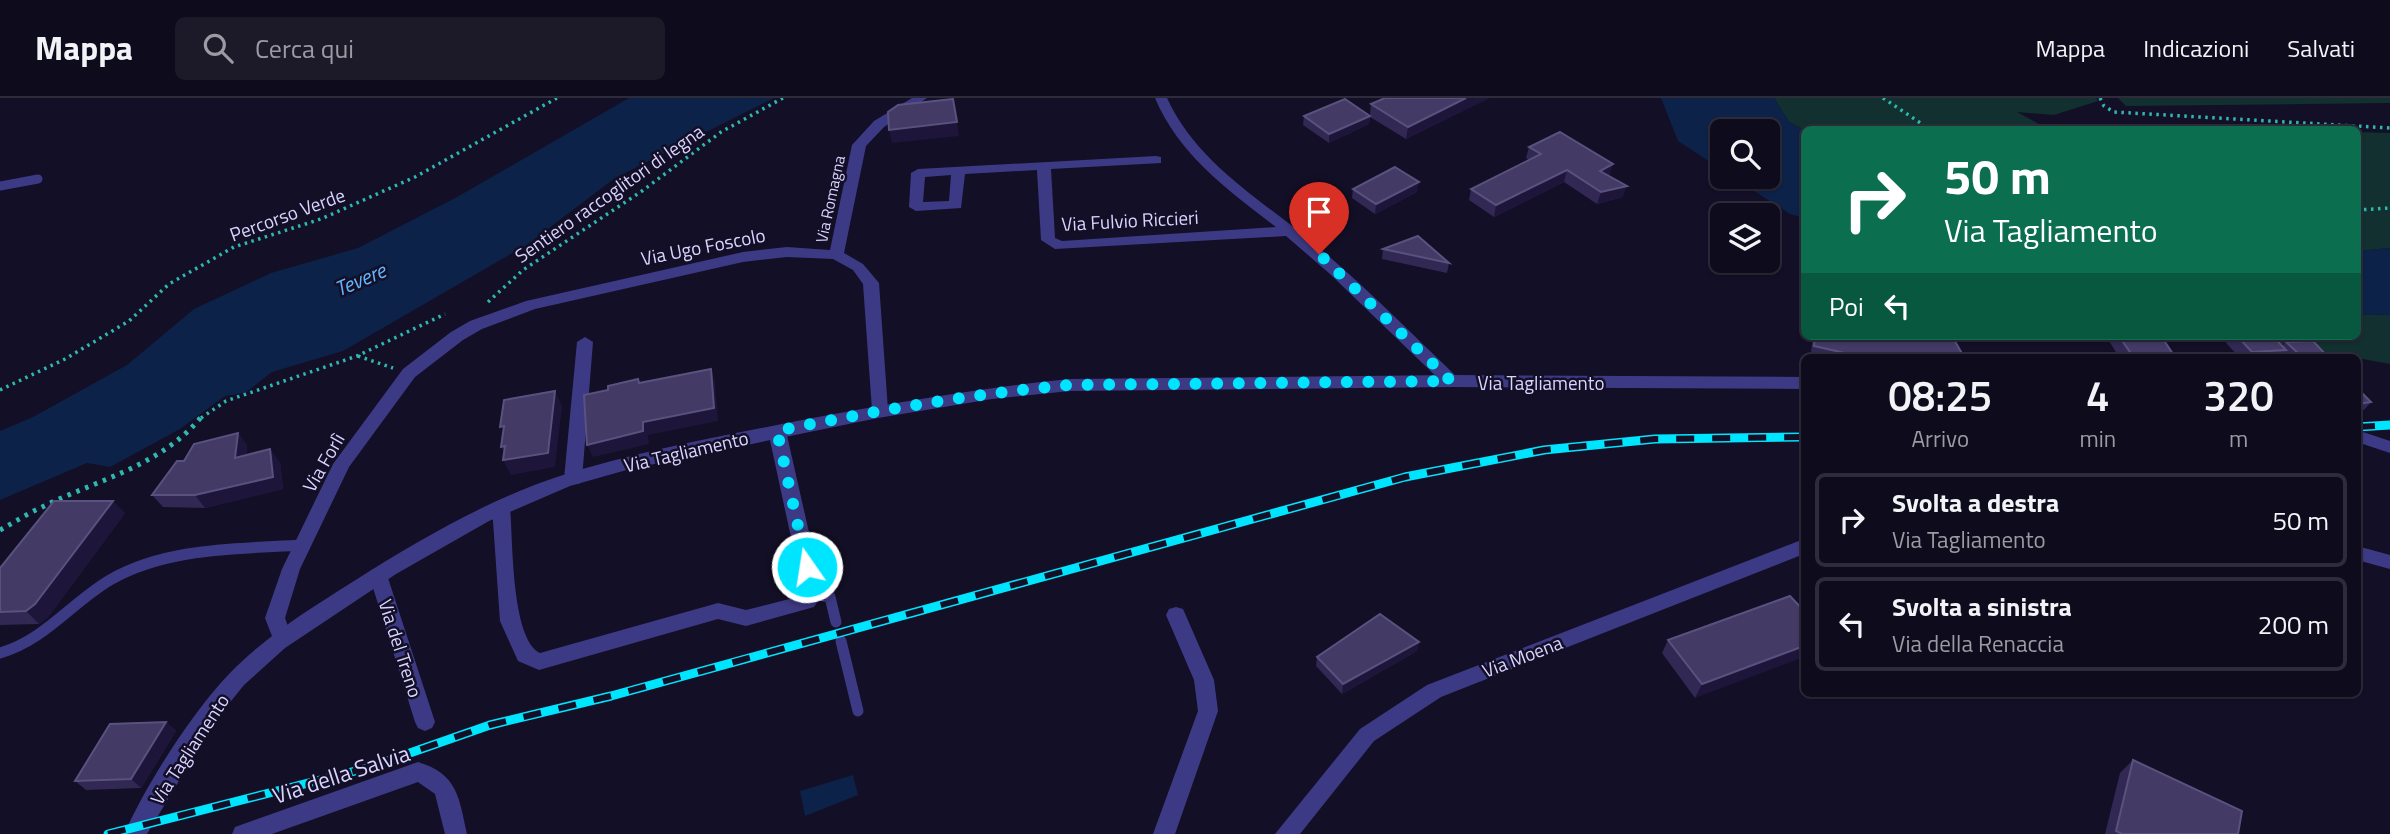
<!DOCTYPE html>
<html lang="it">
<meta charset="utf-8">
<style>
body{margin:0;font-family:"Titillium Web",sans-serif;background:#1c1929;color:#f1f3f6;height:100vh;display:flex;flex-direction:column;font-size:26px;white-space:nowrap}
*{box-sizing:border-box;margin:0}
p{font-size:23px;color:#9b9ba3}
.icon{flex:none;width:38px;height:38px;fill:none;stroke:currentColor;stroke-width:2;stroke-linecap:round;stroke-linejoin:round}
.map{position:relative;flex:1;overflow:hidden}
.drawer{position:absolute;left:1801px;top:256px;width:560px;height:343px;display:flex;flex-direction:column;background:#0e0b1c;border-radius:10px;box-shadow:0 2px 5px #0004,0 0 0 2px #2e2b3b}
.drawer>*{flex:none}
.top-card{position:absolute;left:1801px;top:28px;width:560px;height:214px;border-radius:10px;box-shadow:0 2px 5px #0004,0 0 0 2px #2e2b3b;background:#0b6e4f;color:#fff;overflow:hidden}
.fabs{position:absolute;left:1710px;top:21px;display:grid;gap:14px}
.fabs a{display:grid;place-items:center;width:70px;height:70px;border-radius:10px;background:#0e0b1c;box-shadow:0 2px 5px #0004,0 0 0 2px #2e2b3b;font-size:35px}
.pin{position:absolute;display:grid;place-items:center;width:60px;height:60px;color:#fff;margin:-72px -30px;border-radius:50% 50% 50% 0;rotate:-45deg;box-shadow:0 0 7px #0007}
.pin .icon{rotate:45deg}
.me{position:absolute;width:77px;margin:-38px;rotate:347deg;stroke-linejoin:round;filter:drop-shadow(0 0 5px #0008)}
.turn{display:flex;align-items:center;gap:24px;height:147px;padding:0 28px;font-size:32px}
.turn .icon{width:91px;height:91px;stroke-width:2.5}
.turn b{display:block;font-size:49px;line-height:60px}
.then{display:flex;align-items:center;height:66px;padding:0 28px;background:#0003;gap:14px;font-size:26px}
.eta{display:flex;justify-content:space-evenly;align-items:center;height:119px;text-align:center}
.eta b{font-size:42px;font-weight:600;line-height:49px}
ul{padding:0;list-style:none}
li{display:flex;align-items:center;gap:21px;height:94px;margin:0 14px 10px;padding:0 14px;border:4px solid #2e2b3b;border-radius:10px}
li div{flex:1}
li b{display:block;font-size:26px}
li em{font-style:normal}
header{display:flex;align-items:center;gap:42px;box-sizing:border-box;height:98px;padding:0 35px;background:#0e0b1c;border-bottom:2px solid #2e2b3b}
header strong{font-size:33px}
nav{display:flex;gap:38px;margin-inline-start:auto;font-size:24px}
.search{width:490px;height:63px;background:#1c1929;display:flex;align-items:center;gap:18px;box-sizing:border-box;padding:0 24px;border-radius:10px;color:#9b9ba3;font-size:26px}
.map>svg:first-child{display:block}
</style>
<header>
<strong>Mappa</strong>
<div class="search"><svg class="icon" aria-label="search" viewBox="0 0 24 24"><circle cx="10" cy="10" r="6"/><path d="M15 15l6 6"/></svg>Cerca qui</div>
<nav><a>Mappa</a><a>Indicazioni</a><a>Salvati</a></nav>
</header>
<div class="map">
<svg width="2390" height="736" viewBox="0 0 2390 736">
<rect width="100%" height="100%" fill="#130f26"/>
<g fill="#12302f">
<path d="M 1774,0 L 2096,0 L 2098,3 L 2054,17 L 2017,14 L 2041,27 L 2061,31 L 1804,32 L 1789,24 Z"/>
<path d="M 2118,0 L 2390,0 L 2390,5 L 2126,8 Z"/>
<path d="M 2357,34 L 2390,35 L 2390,150 L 2357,153 Z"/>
<path d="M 2357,216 L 2390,217 L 2390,266 L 2237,238 L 2357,238 Z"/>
</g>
<g fill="#0c2248">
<path d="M 629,0 L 774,0 L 615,80 L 528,146 L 343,253 L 272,274 L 245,295 L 225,298 L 180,331 L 110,369 L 87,365 L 0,402 L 0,333 L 33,319 L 127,267 L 194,211 L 271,175 L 358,150 L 457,99 Z"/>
<path d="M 1661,0 L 1774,0 L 1789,24 L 1804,32 L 1804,120 L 1790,116 L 1732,79 L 1768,79 L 1768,33 L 1722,33 L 1722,72 L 1678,43 Z"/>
<path d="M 2390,150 L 2390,217 L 2357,216 L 2357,153 Z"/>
<path d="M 853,677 L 858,697 L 805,718 L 800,693 Z"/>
</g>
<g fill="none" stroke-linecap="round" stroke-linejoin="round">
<g stroke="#2fb8b0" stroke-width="3.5" stroke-dasharray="2.5 4.5" stroke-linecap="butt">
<path d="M 1883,0 L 1931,32"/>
<path d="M 2100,0 L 2104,8 L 2114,14 L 2390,30"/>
<path d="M 2357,112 L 2390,110"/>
<path d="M 488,204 L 523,172 L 642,93 L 721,34 L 783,0"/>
<path d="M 358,258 L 393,270"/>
<path d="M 0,292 L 65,261 L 129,223 L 169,186 L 234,149 L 321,121 L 415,79 L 557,0"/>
<path d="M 201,320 L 226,303 L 357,258 L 445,216"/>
</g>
<path stroke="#2fb8b0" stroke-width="5" stroke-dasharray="3.5 6" stroke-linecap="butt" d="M 0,432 C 13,425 25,417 38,411 C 95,382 161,369 202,318"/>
<path stroke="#3d3a85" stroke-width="9" d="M 0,88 L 38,81"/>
<g stroke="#3d3a85" stroke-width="11">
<path d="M 813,496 L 830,499 L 836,524"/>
<path d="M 841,543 L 858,613"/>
<path d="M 0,555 C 45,542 71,505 110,482 C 167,449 240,451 303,447"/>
</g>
<g fill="#3d3a85" fill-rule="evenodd">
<path d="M 912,0 L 927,0 L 884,29 L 866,48 L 844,155 L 863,166 L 879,185 L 888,312 L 886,316 L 880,318 L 872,312 L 863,186 L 853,172 L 833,161 L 787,159 L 743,164 L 535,211 L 482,231 L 463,242 L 415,279 L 349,369 L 300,471 L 285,520 L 292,540 L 289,546 L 282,548 L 275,546 L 265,520 L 282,471 L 333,366 L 403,271 L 451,234 L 470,223 L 526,203 L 743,154 L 787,149 L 830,152 L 852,47 L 874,23 Z"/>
<path d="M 1155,0 L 1167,0 C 1199,70 1270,106 1325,155 C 1371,194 1413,237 1457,279 L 1459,283 L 1457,287 L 1445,287 L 1330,176 L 1286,138 L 1055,151 L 1041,142 L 1037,72 L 965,76 L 961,110 L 916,113 L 909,109 L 911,75 L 918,71 L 1156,58 L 1161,59 L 1161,65 L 1051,71 L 1055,140 L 1062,143 L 1276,129 C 1228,92 1179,57 1155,0 ZM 951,77 L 949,103 L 923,104 L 925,79 Z"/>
<path d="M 585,239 L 593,244 L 582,381 L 579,386 L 567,386 L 564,381 L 577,244 Z"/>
<path d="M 777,327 L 786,333 L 823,496 L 814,509 L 746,528 L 718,521 L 539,572 L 518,563 L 500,523 L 492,409 L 495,404 L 507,404 L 510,409 C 513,441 511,541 540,555 L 718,505 L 746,512 L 801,498 L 803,495 L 768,333 Z"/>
<path d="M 1804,441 L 1804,456 L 1441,599 L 1374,643 L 1300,736 L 1275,736 L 1360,631 L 1427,587 Z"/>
<path d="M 2357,448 L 2390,457 L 2390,471 L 2357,462 Z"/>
<path d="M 378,470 L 385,472 L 387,477 L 435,624 L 432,630 L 425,633 L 418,630 L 415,624 L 369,477 L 371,472 Z"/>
<path d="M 1176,509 L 1183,511 L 1214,582 L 1218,613 L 1175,736 L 1153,736 L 1198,613 L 1194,582 L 1166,517 L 1169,511 Z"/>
<path d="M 418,664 C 458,676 459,700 467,736 L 445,736 L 435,696 L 418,684 L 272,736 L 232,736 L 235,729 Z"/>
</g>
<g fill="#3d3a85" fill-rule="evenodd">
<path d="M 1451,277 L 1804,279 L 1804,291 L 1451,289 L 1070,293 L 992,301 L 878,320 L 630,371 L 570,388 L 489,423 L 396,476 L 285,550 L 244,587 L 215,623 L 147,736 L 124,736 C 146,687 192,614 230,575 C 266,538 311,510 354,483 C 419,442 487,402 560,378 C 638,353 718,339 797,323 C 888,306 978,290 1070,281 Z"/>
<path d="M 2357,332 L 2390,343 L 2390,355 L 2357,344 Z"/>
</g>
<defs>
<g id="rail">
<path d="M 2357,329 L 2390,327"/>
<path d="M 108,736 L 367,670 L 490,627 L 611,598 L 1405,379 L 1544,352 L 1655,341 L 1804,339"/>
</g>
</defs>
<use href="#rail" stroke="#00e5ff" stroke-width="9"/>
<use href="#rail" stroke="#130f26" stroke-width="6" stroke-dasharray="18" stroke-linecap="butt"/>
</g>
<g fill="#312854">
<path d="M 1385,0 L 1489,0 L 1406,41 L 1370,19 L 1369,26 L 1329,45 L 1303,27 L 1304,18 L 1370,17 L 1371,6 Z"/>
<path d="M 1529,49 L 1610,77 L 1609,78 L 1623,99 L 1597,106 L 1564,84 L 1494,119 L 1469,102 L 1471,91 L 1529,62 L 1526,60 Z"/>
<path d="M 1353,91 L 1417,94 L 1375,116 L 1352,100 Z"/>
<path d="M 1383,151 L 1449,165 L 1447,175 L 1382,161 Z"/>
<path d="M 1839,238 L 1952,238 L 1964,259 L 1831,259 L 1811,255 L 1812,245 L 1815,239 L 1840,240 Z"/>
<path d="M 2106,238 L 2161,238 L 2175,259 L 2119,259 Z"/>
<path d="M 2231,238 L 2273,238 L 2282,248 L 2286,244 L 2328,259 L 2287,259 L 2284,256 L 2281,259 L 2239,259 L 2226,245 Z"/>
<path d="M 2357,290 L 2371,304 L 2364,312 L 2357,313 Z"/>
<path d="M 238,335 L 247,348 L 246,357 L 280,364 L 283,391 L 205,410 L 163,409 L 152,397 Z"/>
<path d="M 125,415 L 48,519 L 39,526 L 0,527 L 0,470 Z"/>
<path d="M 1790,498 L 1695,600 L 1662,555 L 1668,542 Z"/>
<path d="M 1419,544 L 1417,553 L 1342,596 L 1316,568 L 1317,559 Z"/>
<path d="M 166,624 L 176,633 L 141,690 L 86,692 L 75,683 Z"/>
<path d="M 2133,662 L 2238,736 L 2105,736 L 2120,675 Z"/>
</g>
<g fill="#1d163a">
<path d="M 1466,0 L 1489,0 L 1406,41 L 1408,29 Z"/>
<path d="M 1370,18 L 1369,26 L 1329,45 L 1329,36 Z"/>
<path d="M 957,24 L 959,38 L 892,45 L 889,32 Z"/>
<path d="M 1613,66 L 1610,77 L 1597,84 L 1600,73 Z"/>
<path d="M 1567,72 L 1564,84 L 1494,119 L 1496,107 Z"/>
<path d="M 1419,84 L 1417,94 L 1375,116 L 1376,106 Z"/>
<path d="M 1627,88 L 1623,99 L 1597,106 L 1601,94 Z"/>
<path d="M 711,271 L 715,284 L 718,323 L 648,337 L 649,346 L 593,359 L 587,347 L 643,324 Z"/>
<path d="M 555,293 L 562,308 L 555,369 L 511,377 L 503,362 L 508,362 L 501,349 L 505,348 Z"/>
<path d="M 238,335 L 247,348 L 245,373 L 235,360 Z"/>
<path d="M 270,351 L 280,364 L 283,391 L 205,410 L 195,397 Z"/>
<path d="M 113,403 L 125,415 L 48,519 L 39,526 L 26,513 Z"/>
<path d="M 1419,544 L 1417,553 L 1342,596 L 1343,586 Z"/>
<path d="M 1804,548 L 1804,559 L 1695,600 L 1702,586 Z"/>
<path d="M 166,624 L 176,633 L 141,690 L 131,681 Z"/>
</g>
<g fill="#433a66" stroke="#5a527e" stroke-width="2">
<path d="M 1385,0 L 1466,0 L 1408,29 L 1371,6 Z"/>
<path d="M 953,1 L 957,24 L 889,32 L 888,14 L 898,7 Z"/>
<path d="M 1345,1 L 1370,18 L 1329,36 L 1304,18 Z"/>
<path d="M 1560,34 L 1613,66 L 1600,73 L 1627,88 L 1601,94 L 1567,72 L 1496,107 L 1471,91 L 1541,56 L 1529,49 Z"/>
<path d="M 1395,69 L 1419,84 L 1376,106 L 1353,91 Z"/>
<path d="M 1418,138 L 1449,165 L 1383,151 Z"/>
<path d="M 1847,238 L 1952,238 L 1964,259 L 1862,259 L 1814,248 L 1815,239 L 1848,240 Z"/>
<path d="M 2119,238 L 2161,238 L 2175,259 L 2132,257 Z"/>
<path d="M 2237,238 L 2273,238 L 2286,252 L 2252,254 Z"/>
<path d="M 2313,243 L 2328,259 L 2302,259 L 2286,244 Z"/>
<path d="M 711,271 L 714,310 L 643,324 L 643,333 L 587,347 L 584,297 L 608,292 L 608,288 L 638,281 L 639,285 Z"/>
<path d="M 2357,290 L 2371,304 L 2357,306 Z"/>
<path d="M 555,293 L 548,355 L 503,362 L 505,348 L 501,349 L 504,328 L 500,329 L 504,302 Z"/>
<path d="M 238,335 L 235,360 L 270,351 L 273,379 L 195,397 L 152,397 L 177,363 L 184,363 L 194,346 Z"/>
<path d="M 54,403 L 113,403 L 35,506 L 26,513 L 0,514 L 0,470 Z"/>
<path d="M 1790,498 L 1804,513 L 1804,548 L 1702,586 L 1668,542 Z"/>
<path d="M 1380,516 L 1419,544 L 1343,586 L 1317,559 Z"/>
<path d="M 166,624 L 131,681 L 75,683 L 110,626 Z"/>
<path d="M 2133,662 L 2242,713 L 2238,736 L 2122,736 L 2116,733 Z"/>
</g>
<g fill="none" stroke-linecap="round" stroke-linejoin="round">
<path stroke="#00e5ff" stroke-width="12" stroke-dasharray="0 21.6" d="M 807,469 L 777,333 C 874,313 971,296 1070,287 L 1451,283 L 1319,156"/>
</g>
<g text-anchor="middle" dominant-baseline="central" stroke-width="5" stroke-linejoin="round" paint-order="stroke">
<g font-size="16" fill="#d9d4ff" stroke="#130f26">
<text transform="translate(830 101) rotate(-78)">Via Romagna</text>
</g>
<g font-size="19" fill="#d9d4ff" stroke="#130f26">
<text transform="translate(609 95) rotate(-35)">Sentiero raccoglitori di legna</text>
<text transform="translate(287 116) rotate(-20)">Percorso Verde</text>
<text transform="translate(1130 122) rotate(-3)">Via Fulvio Riccieri</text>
<text transform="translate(703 148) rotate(-11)">Via Ugo Foscolo</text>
<text x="1541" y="284">Via Tagliamento</text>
<text transform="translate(686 353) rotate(-13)">Via Tagliamento</text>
<text transform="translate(323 364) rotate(-60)">Via Forlì</text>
<text transform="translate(401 550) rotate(72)">Via del Treno</text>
<text transform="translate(1522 558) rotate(-21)">Via Moena</text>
<text transform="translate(189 651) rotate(-57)">Via Tagliamento</text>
</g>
<g font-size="21" font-style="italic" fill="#62b6ff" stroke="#130f26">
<text transform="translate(360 181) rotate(-23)">Tevere</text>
</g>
<g font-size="23" fill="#d9d4ff" stroke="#130f26">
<text transform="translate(341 676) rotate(-18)">Via della Salvia</text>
</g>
</g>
</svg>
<div class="fabs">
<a><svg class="icon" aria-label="search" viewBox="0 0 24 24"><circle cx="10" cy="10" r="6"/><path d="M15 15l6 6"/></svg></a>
<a><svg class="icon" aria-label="layers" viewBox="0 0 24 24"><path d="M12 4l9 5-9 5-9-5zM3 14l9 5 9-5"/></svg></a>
</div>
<div class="pin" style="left:1319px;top:156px;background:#d93025"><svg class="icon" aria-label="arrive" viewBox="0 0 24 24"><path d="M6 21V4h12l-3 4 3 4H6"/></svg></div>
<svg class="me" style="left:807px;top:469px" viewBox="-20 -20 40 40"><circle r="17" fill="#00e5ff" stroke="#fff" stroke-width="3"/><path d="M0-11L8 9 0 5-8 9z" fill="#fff"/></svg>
<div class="top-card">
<div class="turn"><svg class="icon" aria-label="right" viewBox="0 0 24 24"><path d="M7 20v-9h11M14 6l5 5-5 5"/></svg><div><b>50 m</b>Via Tagliamento</div></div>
<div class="then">Poi<svg class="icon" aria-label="left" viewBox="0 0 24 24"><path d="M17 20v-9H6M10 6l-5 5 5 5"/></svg></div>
</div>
<section class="drawer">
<div class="eta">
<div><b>08:25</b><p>Arrivo</p></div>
<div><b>4</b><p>min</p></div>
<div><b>320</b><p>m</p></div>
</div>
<ul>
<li><svg class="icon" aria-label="right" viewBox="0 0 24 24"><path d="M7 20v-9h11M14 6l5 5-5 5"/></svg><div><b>Svolta a destra</b><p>Via Tagliamento</p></div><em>50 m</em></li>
<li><svg class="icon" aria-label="left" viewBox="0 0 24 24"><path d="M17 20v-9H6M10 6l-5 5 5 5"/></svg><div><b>Svolta a sinistra</b><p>Via della Renaccia</p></div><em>200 m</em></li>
</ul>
</section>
</div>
